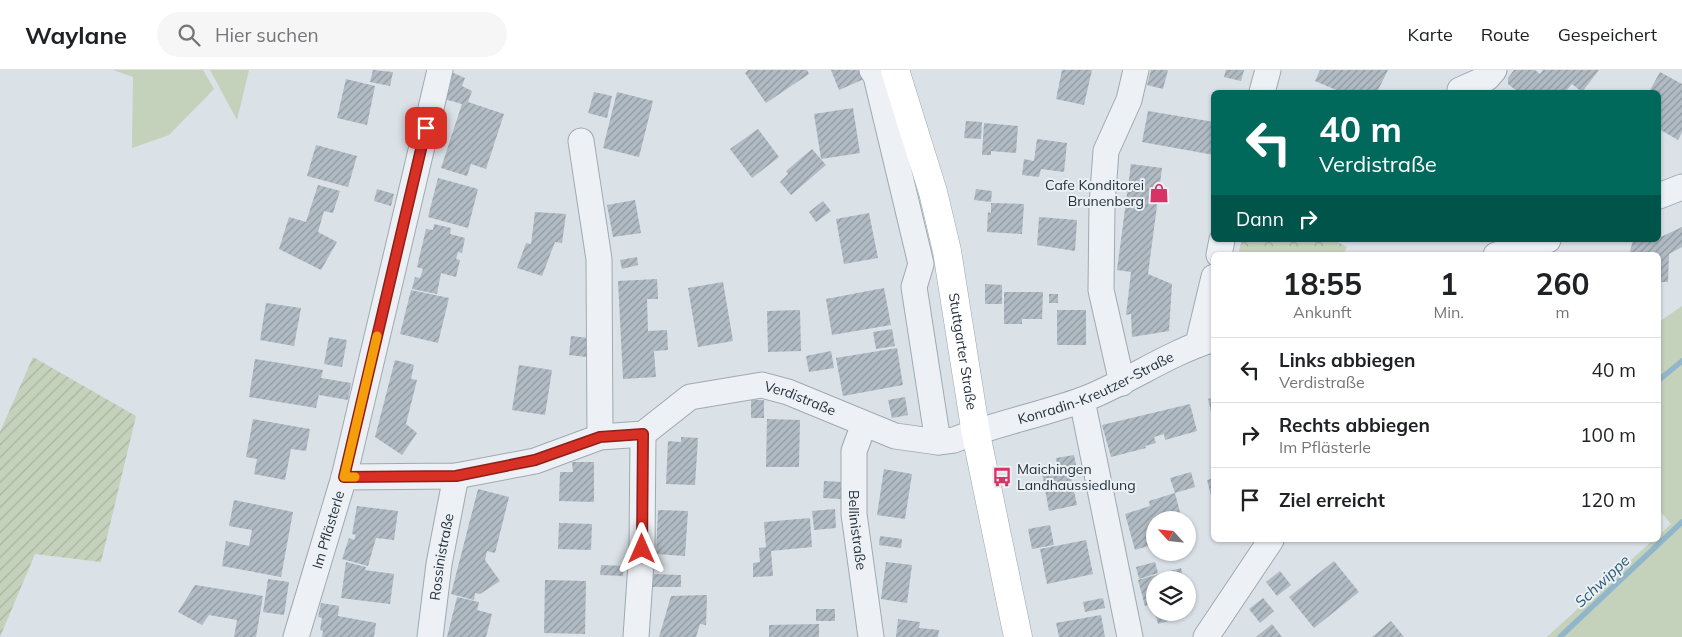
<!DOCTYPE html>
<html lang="de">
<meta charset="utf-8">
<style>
body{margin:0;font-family:Mulish,sans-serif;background:#f6f6f6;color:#202124;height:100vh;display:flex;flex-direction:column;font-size:19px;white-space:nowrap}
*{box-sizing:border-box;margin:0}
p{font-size:16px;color:#757577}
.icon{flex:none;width:28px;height:28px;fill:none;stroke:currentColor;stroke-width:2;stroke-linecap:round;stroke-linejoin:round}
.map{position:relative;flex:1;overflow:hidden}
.drawer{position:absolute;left:1211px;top:182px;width:450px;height:290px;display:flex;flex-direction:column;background:#fff;border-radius:8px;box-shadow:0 1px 4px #0004}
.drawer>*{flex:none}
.top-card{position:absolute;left:1211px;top:20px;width:450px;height:152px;border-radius:8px;box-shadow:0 1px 4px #0004;background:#00695c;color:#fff;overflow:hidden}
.needle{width:32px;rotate:297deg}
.buttons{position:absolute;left:1146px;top:441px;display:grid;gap:10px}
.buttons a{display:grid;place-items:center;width:50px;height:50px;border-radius:50%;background:#fff;box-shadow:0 1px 4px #0004;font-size:25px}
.pin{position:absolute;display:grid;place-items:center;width:42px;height:42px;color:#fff;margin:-21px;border-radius:10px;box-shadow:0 2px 8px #0006}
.me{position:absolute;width:55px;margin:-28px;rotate:0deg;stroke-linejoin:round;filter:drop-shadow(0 0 4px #0008)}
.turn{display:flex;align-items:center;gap:18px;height:105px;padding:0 25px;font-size:22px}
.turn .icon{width:65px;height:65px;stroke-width:2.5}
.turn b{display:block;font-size:35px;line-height:42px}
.then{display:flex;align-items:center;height:48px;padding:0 25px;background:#0003;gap:10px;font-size:19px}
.eta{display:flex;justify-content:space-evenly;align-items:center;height:85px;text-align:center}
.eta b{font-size:30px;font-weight:700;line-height:35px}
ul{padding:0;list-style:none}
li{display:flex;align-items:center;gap:15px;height:65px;padding:0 25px;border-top:1px solid #e0e0e0}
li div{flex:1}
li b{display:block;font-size:19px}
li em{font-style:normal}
header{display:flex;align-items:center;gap:30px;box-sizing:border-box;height:70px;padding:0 25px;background:#fff;border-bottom:1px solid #e0e0e0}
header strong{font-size:24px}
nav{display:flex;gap:28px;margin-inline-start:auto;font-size:18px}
.search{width:350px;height:45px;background:#f6f6f6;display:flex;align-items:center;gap:12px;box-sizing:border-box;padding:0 18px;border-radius:28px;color:#757577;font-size:19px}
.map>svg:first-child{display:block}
</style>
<header>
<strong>Waylane</strong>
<div class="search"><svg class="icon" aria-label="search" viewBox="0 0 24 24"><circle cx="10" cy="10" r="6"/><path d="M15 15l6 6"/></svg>Hier suchen</div>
<nav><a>Karte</a><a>Route</a><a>Gespeichert</a></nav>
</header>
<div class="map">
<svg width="1682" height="567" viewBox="0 0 1682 567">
<defs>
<pattern id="park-crowns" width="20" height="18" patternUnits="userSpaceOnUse" patternTransform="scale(1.25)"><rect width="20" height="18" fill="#c4d1bb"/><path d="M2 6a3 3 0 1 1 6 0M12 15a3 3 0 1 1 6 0" fill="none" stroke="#a8b4a2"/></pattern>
<pattern id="garden-furrows" width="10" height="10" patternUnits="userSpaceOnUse" patternTransform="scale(1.25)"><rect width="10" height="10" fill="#c4d1bb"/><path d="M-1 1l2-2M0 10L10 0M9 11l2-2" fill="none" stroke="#a8b4a2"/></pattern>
<pattern id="building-hatch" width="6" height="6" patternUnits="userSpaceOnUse" patternTransform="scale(1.25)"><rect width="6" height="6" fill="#b1bbc4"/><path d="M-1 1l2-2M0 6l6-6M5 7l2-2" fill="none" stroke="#9099a1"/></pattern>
</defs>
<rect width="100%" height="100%" fill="#dae1e7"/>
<g fill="#c4d1bb">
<path d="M 113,0 L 203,0 L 214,19 L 169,65 L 132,78 L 133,7 Z"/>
<path d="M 210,0 L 249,0 L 237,50 Z"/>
<path d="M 1682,236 L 1682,567 L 1547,567 L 1653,470 L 1659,470 L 1659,465 L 1671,454 L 1659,440 L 1659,252 Z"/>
</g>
<path fill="url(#park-crowns)" d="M 1242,170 L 1334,170 L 1347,177 L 1344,183 L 1347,185 L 1238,185 Z"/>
<path fill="url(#garden-furrows)" d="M 33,287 L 136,346 L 101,492 L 35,484 L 0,567 L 0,362 Z"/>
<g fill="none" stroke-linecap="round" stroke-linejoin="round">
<g stroke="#91b6cb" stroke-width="5.5">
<path d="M 1659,310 L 1682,291"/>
<path d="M 1560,567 L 1682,452"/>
</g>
</g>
<g fill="url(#building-hatch)">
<path d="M 373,0 L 393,2 L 390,16 L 370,12 Z"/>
<path d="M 748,0 L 807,0 L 809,4 L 766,33 L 745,3 Z"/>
<path d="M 831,0 L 860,0 L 864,9 L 839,20 Z"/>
<path d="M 1062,0 L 1092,0 L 1084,35 L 1056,29 Z"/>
<path d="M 1151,0 L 1168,0 L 1163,19 L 1147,15 Z"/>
<path d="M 1226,0 L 1244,0 L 1241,11 L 1224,7 Z"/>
<path d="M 1320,0 L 1388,0 L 1377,22 L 1341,22 L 1315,11 Z"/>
<path d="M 1514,0 L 1535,0 L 1540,4 L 1543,0 L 1599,0 L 1582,22 L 1572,14 L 1565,22 L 1518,22 L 1508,14 L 1508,8 Z"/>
<path d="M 451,2 L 465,8 L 462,16 L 472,21 L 468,32 L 504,44 L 486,99 L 471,94 L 467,106 L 441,98 L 462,34 L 444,29 Z"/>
<path d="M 1660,2 L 1682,14 L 1682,62 L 1678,70 L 1659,59 L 1659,22 L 1649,22 Z"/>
<path d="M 346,9 L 375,16 L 367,55 L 337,48 Z"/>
<path d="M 594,22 L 612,26 L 607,48 L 588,43 Z"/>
<path d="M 617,22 L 653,31 L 639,87 L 603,78 Z"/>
<path d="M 853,38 L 860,83 L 821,89 L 814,44 Z"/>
<path d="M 1148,41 L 1214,52 L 1214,85 L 1142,72 Z"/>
<path d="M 966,51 L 982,52 L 981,69 L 964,68 Z"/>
<path d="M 984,53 L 1018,56 L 1016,83 L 991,81 L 991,85 L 982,85 Z"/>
<path d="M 758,59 L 779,87 L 752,108 L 730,79 Z"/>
<path d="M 1037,69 L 1067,73 L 1064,102 L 1041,99 L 1039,107 L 1022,105 L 1024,89 L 1034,91 Z"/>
<path d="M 316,75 L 357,86 L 348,117 L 307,106 Z"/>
<path d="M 812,79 L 826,95 L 791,125 L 780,112 L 788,104 L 786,101 Z"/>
<path d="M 1131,94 L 1162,98 L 1148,204 L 1172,214 L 1169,261 L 1132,267 L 1131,244 L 1126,245 L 1131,202 L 1117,200 Z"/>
<path d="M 438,108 L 478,119 L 468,158 L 428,147 Z"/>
<path d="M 318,115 L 340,121 L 333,143 L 324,141 L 318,162 L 337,172 L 321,200 L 279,179 L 289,147 L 306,152 Z"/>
<path d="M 377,119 L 394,124 L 391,136 L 374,131 Z"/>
<path d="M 976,119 L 992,121 L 991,132 L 974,130 Z"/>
<path d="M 635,130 L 641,163 L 613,167 L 607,135 Z"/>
<path d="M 823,131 L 831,141 L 816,152 L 809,142 Z"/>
<path d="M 991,133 L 1024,134 L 1022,164 L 987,162 L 988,142 L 991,143 Z"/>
<path d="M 535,142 L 566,144 L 562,173 L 555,172 L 542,206 L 517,198 L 526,173 L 531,174 Z"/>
<path d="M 869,143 L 878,188 L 844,194 L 836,149 Z"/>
<path d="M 1039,147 L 1077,150 L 1075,181 L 1037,175 Z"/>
<path d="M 434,154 L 451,158 L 450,164 L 465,168 L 462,183 L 458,182 L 456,189 L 460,190 L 456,207 L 441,203 L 437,224 L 412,219 L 415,207 L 420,208 L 423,199 L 417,197 L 426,159 L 433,160 Z"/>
<path d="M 1682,157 L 1682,177 L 1669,184 L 1668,212 L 1659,212 L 1659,185 L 1629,185 L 1633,170 L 1659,170 L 1659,162 L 1661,162 L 1661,167 Z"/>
<path d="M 637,187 L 638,195 L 622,199 L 620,190 Z"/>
<path d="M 657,209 L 658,229 L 647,229 L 648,261 L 667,260 L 668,280 L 654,281 L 656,307 L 623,309 L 618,211 Z"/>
<path d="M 723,212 L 733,271 L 698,277 L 688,218 Z"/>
<path d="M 985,214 L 1002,215 L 1002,234 L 985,234 Z"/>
<path d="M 884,218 L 891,255 L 832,265 L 826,229 Z"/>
<path d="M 411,220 L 449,228 L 438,273 L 400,264 Z"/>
<path d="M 1004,222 L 1043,222 L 1042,249 L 1022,249 L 1022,254 L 1004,254 Z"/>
<rect x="1049" y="224" width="9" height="9"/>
<path d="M 266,233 L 301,238 L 294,276 L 260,270 Z"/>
<path d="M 800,240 L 801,281 L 768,282 L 767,241 Z"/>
<rect x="1057" y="240" width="29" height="35"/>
<path d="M 892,259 L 895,276 L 876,279 L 873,262 Z"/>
<path d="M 571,266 L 589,268 L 587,287 L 569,285 Z"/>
<path d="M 329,267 L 347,270 L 342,297 L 324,294 Z"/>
<path d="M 897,278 L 903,315 L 843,326 L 836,288 Z"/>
<path d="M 831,281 L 834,298 L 809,302 L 806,286 Z"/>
<path d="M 255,289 L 323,300 L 321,308 L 351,313 L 348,330 L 319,325 L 320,319 L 316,338 L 249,327 Z"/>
<path d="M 395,290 L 414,295 L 411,309 L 417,310 L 406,354 L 417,363 L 402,385 L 375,367 Z"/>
<path d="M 519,295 L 552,300 L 545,345 L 512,340 Z"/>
<path d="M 905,327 L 908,345 L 892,348 L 888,330 Z"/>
<path d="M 1214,327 L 1214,350 L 1213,350 L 1208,329 Z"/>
<rect x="751" y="330" width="13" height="18"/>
<path d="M 1190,334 L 1197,361 L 1165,370 L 1164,364 L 1154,367 L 1156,373 L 1145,376 L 1146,378 L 1111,387 L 1102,355 Z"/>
<path d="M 253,349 L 310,359 L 306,381 L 291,379 L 285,410 L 254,404 L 257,389 L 246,387 Z"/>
<path d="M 767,349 L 800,350 L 799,397 L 766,397 Z"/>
<path d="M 681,367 L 698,368 L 695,415 L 666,414 L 668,371 L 681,372 Z"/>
<path d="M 1074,385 L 1076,395 L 1058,399 L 1056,388 Z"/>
<path d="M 572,392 L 594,392 L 594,432 L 559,431 L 560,402 L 573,402 Z"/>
<path d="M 1069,398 L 1077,435 L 1049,441 L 1042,403 Z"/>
<path d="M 884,399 L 912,404 L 905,449 L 877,445 Z"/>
<path d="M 1191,402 L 1195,417 L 1175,423 L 1170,408 Z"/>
<path d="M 1214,408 L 1214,433 L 1213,433 L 1207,410 Z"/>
<path d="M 824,411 L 842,412 L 841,429 L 823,428 Z"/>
<path d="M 478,419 L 509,427 L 495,483 L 487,481 L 485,490 L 500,511 L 480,524 L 475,523 L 474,530 L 451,524 Z"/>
<path d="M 1175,423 L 1182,450 L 1155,450 L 1155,474 L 1135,480 L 1125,444 L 1150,436 L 1149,431 Z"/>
<path d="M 234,430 L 293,442 L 281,507 L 222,496 L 226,471 L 249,476 L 252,460 L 229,456 Z"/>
<path d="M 357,436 L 398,441 L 394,470 L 376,468 L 368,496 L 342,489 L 349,468 L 354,470 L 356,465 L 352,464 Z"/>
<path d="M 835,439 L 836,458 L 814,460 L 812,441 Z"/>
<path d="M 658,440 L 688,441 L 685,486 L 656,484 Z"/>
<path d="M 810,448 L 812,477 L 771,481 L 773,506 L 753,507 L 753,493 L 760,492 L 759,478 L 766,477 L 764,452 Z"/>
<path d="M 559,453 L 592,454 L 591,480 L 558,479 Z"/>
<path d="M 1050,455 L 1054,475 L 1032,479 L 1028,459 Z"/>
<path d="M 880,466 L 902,469 L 901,478 L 879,475 Z"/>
<path d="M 1086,470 L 1093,504 L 1047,514 L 1040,479 Z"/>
<path d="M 1334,491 L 1359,522 L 1314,558 L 1289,527 Z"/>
<path d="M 346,492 L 366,497 L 365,500 L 394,504 L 390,534 L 341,528 Z"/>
<path d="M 886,492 L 912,495 L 907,533 L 881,529 Z"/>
<path d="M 1155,492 L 1158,503 L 1139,509 L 1136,497 Z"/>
<path d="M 601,495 L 624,496 L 623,506 L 600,505 Z"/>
<path d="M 1181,498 L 1184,510 L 1155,510 L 1155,539 L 1153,534 L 1145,536 L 1138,510 Z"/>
<path d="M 1280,501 L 1291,515 L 1277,526 L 1266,512 Z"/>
<path d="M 651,504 L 681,505 L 681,517 L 650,517 Z"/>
<path d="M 268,509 L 289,512 L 284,545 L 263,542 Z"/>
<path d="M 545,510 L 586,511 L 585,564 L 544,563 Z"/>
<path d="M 195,515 L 263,526 L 256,567 L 234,567 L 237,550 L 209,545 L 202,555 L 178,542 Z"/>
<path d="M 707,525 L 706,555 L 700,554 L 696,567 L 659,567 L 671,526 Z"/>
<path d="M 457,527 L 479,532 L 477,540 L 492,544 L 486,567 L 447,567 Z"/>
<path d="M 1103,528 L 1105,538 L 1085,542 L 1083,532 Z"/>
<path d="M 1263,528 L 1274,541 L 1260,553 L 1249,539 Z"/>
<path d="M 321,533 L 339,536 L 338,546 L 376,553 L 374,567 L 322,567 L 323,561 L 320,560 L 322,548 L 318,547 Z"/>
<rect x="816" y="539" width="19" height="12"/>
<path d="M 1155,542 L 1180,542 L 1182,547 L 1158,554 Z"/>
<path d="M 1101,545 L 1105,567 L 1059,567 L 1056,553 Z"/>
<path d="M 898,549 L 920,552 L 919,558 L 939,560 L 938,567 L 896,567 Z"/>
<path d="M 1391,551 L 1404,567 L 1372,567 Z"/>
<path d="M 819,554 L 819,567 L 769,567 L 769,555 Z"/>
<path d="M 1272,554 L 1282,567 L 1256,567 Z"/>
</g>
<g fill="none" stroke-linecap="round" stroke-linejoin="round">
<defs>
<g id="minor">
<path d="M 872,0 L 876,6 L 921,194 L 914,217 L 938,372"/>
<path d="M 1460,20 L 1487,8 L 1494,0"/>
<path d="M 1262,22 L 1268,0"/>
<path d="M 581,71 L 599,189 L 600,367"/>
<path d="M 1659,126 L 1682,117"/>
<path d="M 1219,185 L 1222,170"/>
<path d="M 1496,185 L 1548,170"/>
<path d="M 1198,274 L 1214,207"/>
<path d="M 1122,313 L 1101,220 L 1102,135 L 1106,81 L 1129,30 L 1136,0"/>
<path d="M 1082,330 L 1130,567"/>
<path id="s1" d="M 864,354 L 854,381 L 854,444 L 871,567"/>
<path id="s2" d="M 344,407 L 456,406 L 535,391 L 600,367 L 643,364 L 690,327 L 762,315 L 788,322 L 895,366 L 938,372 L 954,370 C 995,354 1040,345 1082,330 C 1127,313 1168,283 1214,269"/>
<path id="s3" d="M 296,567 L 344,407 L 440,0"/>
<path id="s4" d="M 430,567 L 439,494 L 456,406"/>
<path d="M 636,567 L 642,479 L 643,364"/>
<path d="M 1206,567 L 1271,470"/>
</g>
<g id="major">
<path id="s5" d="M 895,0 L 933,122 L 947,181 L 976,364 L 1018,567"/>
</g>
</defs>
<use href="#minor" stroke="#a0a9b1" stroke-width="27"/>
<use href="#major" stroke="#99a7b3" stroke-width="29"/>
<use href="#minor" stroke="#edf1f5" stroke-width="25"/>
<use href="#major" stroke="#fff" stroke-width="28"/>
</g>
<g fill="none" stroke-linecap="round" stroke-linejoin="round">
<defs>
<path id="route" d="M 426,58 L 344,407 L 456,406 L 535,390 L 600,367 L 643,364 L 642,479"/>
</defs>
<use href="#route" stroke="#8d1f18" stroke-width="12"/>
<use href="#route" stroke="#d93025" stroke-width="9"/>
<path stroke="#f59e0b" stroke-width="9" d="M 355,407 L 344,407 L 377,266"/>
</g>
<defs>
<symbol id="shop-bare" viewBox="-9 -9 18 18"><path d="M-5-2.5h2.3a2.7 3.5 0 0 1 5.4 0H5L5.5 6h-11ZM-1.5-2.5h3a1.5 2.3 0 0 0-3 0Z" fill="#d93264" stroke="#eaf0f4" stroke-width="2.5" paint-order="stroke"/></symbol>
<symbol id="bus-bare" viewBox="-9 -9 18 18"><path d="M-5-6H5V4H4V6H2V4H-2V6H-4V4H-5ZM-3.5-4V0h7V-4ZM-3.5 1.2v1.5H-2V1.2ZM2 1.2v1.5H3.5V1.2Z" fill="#d93264" stroke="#eaf0f4" stroke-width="2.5" paint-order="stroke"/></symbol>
</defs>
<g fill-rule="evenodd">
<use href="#shop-bare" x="1145" y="109" width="28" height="28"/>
<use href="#bus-bare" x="988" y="393" width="28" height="28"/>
</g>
<g text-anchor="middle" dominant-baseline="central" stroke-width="4" stroke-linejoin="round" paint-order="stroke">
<g font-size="14" fill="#24313e" stroke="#eaf0f4" text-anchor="end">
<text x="1144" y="115">Cafe Konditorei<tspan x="1144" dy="16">Brunenberg</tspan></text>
<text x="1017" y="399" text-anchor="start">Maichingen<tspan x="1017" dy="16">Landhaussiedlung</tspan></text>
</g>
<g font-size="14" fill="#24313e" stroke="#eaf0f4">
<text stroke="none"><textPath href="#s5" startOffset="290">Stuttgarter Straße</textPath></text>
<text stroke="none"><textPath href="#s2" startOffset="791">Konradin-Kreutzer-Straße</textPath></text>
<text stroke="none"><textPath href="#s2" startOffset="478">Verdistraße</textPath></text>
<text stroke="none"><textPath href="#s3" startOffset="112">Im Pflästerle</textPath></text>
<text stroke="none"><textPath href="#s1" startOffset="108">Bellinistraße</textPath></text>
<text stroke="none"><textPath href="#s4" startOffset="81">Rossinistraße</textPath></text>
</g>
<g font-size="15" font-style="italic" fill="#2b5774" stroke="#eaf0f4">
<text transform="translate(1602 511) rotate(-43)">Schwippe</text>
</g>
</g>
</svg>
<div class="buttons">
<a><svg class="needle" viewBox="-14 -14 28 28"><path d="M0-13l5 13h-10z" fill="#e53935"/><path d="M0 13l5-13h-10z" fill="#757577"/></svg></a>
<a><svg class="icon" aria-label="layers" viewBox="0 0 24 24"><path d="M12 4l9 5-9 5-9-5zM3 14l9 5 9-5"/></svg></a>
</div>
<div class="pin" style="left:426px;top:58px;background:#d93025"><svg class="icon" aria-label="arrive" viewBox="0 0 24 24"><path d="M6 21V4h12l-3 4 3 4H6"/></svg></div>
<svg class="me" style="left:642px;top:479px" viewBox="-20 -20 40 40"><path d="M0-17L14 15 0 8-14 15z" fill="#d93025" stroke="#fff" stroke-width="4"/></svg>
<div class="top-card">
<div class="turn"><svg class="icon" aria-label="left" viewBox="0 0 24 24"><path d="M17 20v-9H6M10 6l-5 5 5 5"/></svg><div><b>40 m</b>Verdistraße</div></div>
<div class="then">Dann<svg class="icon" aria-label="right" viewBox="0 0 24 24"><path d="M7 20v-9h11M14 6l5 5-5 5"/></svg></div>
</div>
<section class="drawer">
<div class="eta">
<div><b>18:55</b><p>Ankunft</p></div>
<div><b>1</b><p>Min.</p></div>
<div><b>260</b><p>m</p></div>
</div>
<ul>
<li><svg class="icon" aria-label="left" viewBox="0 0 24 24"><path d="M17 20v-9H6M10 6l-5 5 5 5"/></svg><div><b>Links abbiegen</b><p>Verdistraße</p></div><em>40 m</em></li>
<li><svg class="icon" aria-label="right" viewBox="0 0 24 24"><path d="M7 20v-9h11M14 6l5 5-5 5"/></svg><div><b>Rechts abbiegen</b><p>Im Pflästerle</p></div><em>100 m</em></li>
<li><svg class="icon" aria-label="arrive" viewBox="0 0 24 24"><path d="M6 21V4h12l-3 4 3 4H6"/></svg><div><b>Ziel erreicht</b></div><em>120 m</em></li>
</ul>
</section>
</div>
